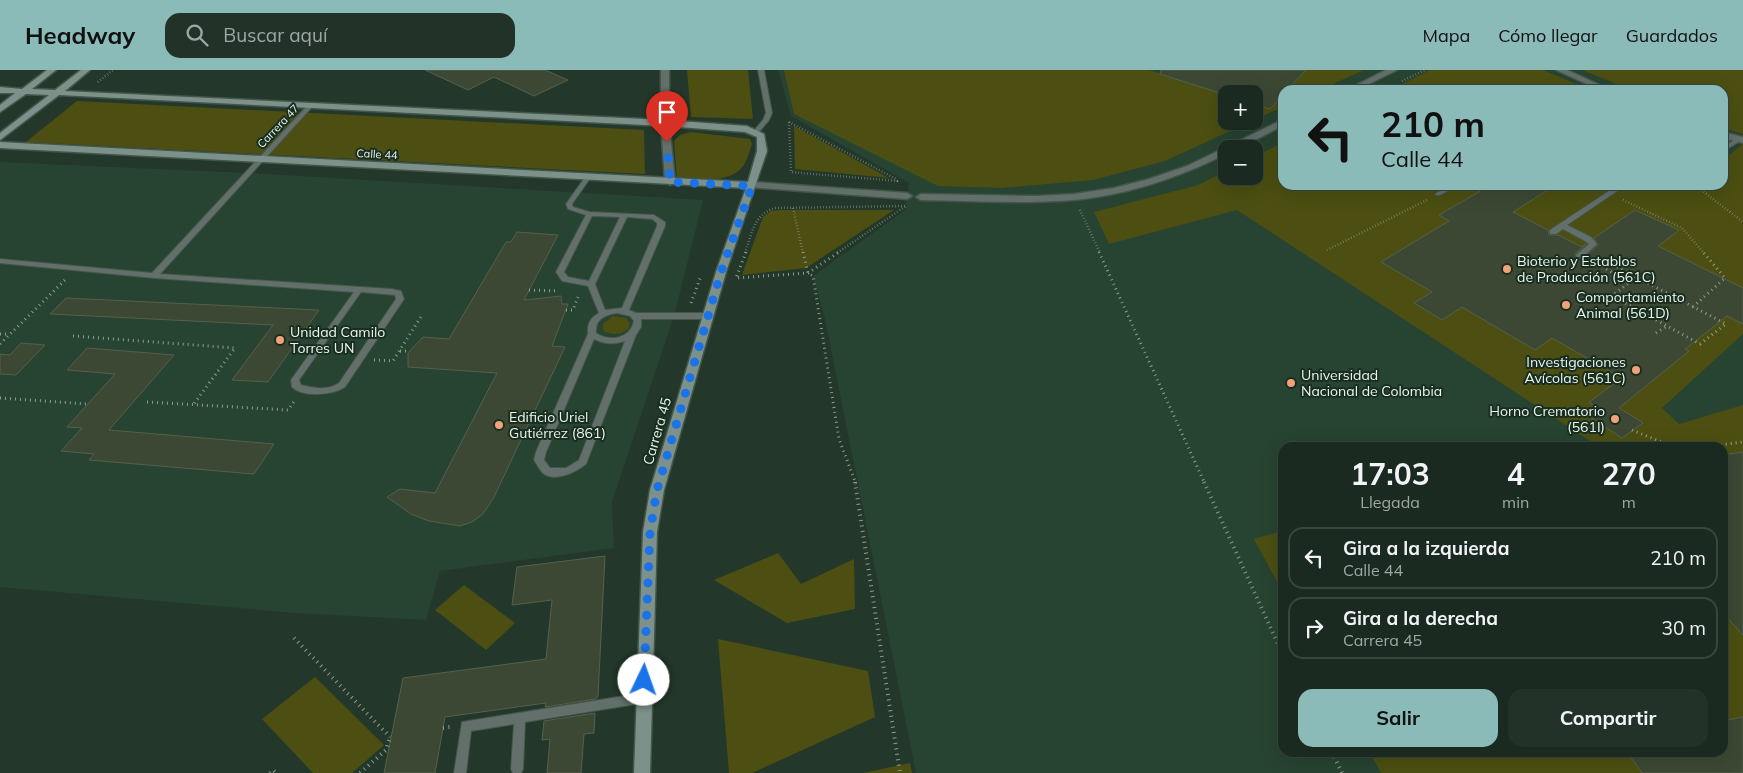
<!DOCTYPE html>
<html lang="es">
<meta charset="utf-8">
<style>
body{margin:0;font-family:Mulish,sans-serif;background:#233229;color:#f1f3f6;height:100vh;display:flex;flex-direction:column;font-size:19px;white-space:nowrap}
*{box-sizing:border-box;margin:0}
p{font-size:16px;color:#9fa7a5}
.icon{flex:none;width:28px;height:28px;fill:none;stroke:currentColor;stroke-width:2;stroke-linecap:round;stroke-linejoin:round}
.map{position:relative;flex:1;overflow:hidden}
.sheet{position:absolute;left:1278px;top:372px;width:450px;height:315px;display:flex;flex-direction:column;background:#1a2a20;border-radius:15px;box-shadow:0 5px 20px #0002,0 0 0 1px #38463e}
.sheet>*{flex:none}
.hud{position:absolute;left:1278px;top:15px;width:450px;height:105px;border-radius:15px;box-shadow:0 5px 20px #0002,0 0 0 1px #38463e;background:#8bbbb9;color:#111;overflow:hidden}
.fabs{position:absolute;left:1218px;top:15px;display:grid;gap:10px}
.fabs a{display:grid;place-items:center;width:45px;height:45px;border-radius:10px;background:#1a2a20;box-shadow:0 5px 20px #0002,0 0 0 1px #38463e;font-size:25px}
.pin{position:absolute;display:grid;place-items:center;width:42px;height:42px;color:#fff;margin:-51px -21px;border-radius:50% 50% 50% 0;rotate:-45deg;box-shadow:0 0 5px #0007}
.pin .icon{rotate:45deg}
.me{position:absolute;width:55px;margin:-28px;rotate:3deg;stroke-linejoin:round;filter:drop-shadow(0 0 4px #0008)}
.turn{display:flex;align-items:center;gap:18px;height:105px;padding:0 20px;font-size:22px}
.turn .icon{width:65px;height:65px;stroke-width:2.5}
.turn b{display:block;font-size:35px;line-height:42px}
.eta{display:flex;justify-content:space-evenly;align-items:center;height:85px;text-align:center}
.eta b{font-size:30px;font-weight:700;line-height:35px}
.action{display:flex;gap:10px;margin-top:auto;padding:10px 20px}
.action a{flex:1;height:58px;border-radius:15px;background:#8bbbb9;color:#111;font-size:20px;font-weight:700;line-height:58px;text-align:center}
.action a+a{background:#233229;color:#f1f3f6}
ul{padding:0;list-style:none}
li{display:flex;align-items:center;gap:15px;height:62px;margin:0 10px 8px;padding:0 10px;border:2px solid #38463e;border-radius:15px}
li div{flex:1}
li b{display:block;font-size:19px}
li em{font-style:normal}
header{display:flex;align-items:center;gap:30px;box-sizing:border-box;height:70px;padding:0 25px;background:#8bbbb9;color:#111}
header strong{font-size:24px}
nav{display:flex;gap:28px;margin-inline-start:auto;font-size:18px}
.search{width:350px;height:45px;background:#233229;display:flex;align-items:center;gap:12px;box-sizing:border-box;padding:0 18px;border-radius:15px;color:#9fa7a5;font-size:19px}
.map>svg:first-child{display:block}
</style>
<header>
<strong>Headway</strong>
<div class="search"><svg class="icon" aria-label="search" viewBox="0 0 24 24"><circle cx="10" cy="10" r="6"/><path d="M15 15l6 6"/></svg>Buscar aquí</div>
<nav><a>Mapa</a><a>Cómo llegar</a><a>Guardados</a></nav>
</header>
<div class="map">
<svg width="1743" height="703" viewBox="0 0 1743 703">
<rect width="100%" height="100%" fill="#23382a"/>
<g fill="#274331" fill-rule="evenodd">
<path d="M 778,0 L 1743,0 L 1743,703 L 916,703 L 825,249 L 813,206 L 905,140 L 909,113 L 791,46 ZM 1282,20 L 1722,20 L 1722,115 L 1282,115 ZM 1226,24 L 1254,24 L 1254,51 L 1226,51 ZM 1226,79 L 1254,79 L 1254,106 L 1226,106 ZM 1282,378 L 1722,378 L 1722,682 L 1282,682 Z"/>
<path d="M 0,92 L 248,103 L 703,130 L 674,246 L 612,432 L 614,478 L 440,501 L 426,550 L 295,543 L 0,517 Z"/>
</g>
<g fill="#4c4f11">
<path d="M 687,0 L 748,0 L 753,49 L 691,47 Z"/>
<path d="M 784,0 L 1149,0 L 1226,25 L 1226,51 L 1252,51 L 1165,91 L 1093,110 L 1001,118 L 938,116 L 794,44 Z"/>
<path d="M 1306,0 L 1364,0 L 1320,20 L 1287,20 Z"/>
<path d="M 1430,0 L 1543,0 L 1591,20 L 1390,20 Z"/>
<path d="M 1582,0 L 1743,0 L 1743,64 L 1723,58 L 1722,20 L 1631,20 Z"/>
<path d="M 1282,25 L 1282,37 L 1254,50 L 1254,34 L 1270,39 Z"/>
<path d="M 77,31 L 644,60 L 645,104 L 26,72 Z"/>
<path d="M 794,56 L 889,108 L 795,99 Z"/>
<path d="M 691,62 L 750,69 L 752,74 C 750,80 748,87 745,93 C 733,115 698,109 677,108 L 674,71 L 680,65 Z"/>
<path d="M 1282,73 L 1282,115 L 1657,115 C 1679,119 1701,115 1722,115 L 1723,90 L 1743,74 L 1743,264 L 1662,338 L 1679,354 L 1743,335 L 1743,703 L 1381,703 L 1370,683 L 1722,682 L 1722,378 L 1587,377 L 1596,375 L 1237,140 L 1109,174 L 1094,142 L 1198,115 L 1226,101 L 1226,106 L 1254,106 L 1254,87 Z"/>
<path d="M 780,140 L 894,140 L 806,198 L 742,205 L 763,147 L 771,141 Z"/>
<path d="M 613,246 L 626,248 L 630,253 L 628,259 C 620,265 611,266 603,260 L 603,254 Z"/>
<path d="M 1282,461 L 1282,521 L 1254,469 Z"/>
<path d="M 778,483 L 801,514 L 854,489 L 855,539 L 787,553 L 714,510 Z"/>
<path d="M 464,515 L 515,553 L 486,580 L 435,540 Z"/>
<path d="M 718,569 L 868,601 L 875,647 L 752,703 L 729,703 Z"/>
<path d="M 315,607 L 384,675 L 352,703 L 313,703 L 262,649 Z"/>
<path d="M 910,693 L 912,703 L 863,703 Z"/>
</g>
<g fill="#3c4834" stroke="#54614c">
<path d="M 425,0 L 545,0 L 568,10 L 534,26 L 494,7 L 468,20 Z"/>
<path d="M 1161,0 L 1306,0 L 1287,20 L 1282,20 L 1282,26 L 1270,39 L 1254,34 L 1254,24 L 1226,25 L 1160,4 Z"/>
<path d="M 1491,115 L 1556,115 L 1513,142 L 1548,160 L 1549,165 L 1558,165 L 1582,177 L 1586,174 L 1575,184 L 1577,189 L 1584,188 L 1598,175 L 1594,168 L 1635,140 L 1679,160 L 1658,176 L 1743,218 L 1743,254 L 1727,246 L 1685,279 L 1689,281 L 1619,338 L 1643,353 L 1622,368 L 1587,345 L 1598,338 L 1589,332 L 1622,308 L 1552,268 L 1535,280 L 1462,237 L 1442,250 L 1414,233 L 1432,222 L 1381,192 L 1449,151 L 1439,145 Z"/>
<path d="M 517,162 L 558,165 L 524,230 L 561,226 L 562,234 L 568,234 L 552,276 L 565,277 L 494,427 L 483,444 L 472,452 L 460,456 L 429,451 L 411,444 L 387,427 L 400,419 L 435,423 L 497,303 L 408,297 L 408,283 L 423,267 L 449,269 L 506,172 L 511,172 Z"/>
<path d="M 66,228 L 319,240 L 268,312 L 232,310 L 273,255 L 50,244 Z"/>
<path d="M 21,273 L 45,275 L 16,305 L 0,304 L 0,284 L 10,285 Z"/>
<path d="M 87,278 L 174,285 L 109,360 L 274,374 L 254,404 L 89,390 L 94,384 L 61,381 L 82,358 L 67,357 L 115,304 L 67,300 Z"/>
<path d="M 1743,382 L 1743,565 L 1722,542 L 1722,385 Z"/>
<path d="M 605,486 L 598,626 L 596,629 L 545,637 L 546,633 L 445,647 L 435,703 L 384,703 L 403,608 L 546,589 L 552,530 L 512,535 L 517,497 Z"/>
<path d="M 595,643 L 594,663 L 584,664 L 581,703 L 547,703 L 550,669 L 542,670 L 544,651 Z"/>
<path d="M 1743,647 L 1743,703 L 1642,703 L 1627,682 L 1722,682 L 1722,651 Z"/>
</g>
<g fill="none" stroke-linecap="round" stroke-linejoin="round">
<defs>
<g id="lane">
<path d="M 758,0 L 764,0 L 772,43 L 769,50 L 758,63 L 756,64 L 753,62 L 763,50 L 766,43 Z"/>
<path d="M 310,34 L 312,35 L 312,37 L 160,204 L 392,219 L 401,221 L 404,229 L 345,317 C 333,325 303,328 292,317 L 291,310 L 354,222 L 154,208 L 0,193 L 0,189 L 152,203 L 308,35 ZM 361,222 L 395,225 L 396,229 L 339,313 C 327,321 314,318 301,315 L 299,310 Z"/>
<path d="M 1740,67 L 1743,69 L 1742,70 L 1722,82 L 1722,77 Z"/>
<path d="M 588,105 L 591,107 L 572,134 L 573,137 L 590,142 L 654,145 L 665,152 L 665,156 L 629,240 L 636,243 L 707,243 L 711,246 L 707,249 L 641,249 L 641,257 L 636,265 L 586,394 C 576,402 556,412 544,404 C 540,401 537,394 534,390 L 536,382 L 588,264 C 587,254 590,248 599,243 L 588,216 L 562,211 L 556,202 L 586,145 L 568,139 L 566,134 L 586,106 ZM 592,146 L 620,147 L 589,211 L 568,207 L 564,202 ZM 627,147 L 652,149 L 657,153 L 657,156 L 622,238 L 605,240 L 595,214 ZM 617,243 L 630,246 L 634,251 C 630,269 610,272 596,263 C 595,249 605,245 617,243 ZM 594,269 C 604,274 614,275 625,271 L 579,390 L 566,398 L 550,398 L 544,390 L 546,382 Z"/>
<path d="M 1451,115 L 1459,115 L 1440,125 L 1436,125 L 1435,124 Z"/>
<path d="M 1618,115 L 1626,115 L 1567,155 L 1591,167 L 1597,174 L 1583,187 L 1577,187 L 1576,185 L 1589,174 L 1585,171 L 1563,159 L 1556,164 L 1550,164 L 1550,160 Z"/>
<path d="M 643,623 L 647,624 L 649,628 L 647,632 L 643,633 L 525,652 L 523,699 L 521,703 L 513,703 L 511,699 L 514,654 L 471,661 L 466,703 L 454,703 L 462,652 Z"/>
</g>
<g id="street">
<path d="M 661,0 L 669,0 L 669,53 L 675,112 L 670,115 L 665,112 L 661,53 Z"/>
<path d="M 1386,0 L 1397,0 L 1357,20 L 1346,20 Z"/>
<path d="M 1556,0 L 1567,0 L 1611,20 L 1600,20 Z"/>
<path d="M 1282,50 L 1282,56 L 1238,79 L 1226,79 L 1226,84 C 1178,108 1127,125 1074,130 C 1023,134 972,131 921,130 L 916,127 L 921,124 L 1036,126 L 1074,124 L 1114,118 L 1149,109 L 1187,96 Z"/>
<path d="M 1722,62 L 1743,67 L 1743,73 L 1722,68 Z"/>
<path d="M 752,112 L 907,123 L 912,126 L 907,129 L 749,117 L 747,115 Z"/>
</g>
<path id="secondary" d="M 47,0 L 56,0 L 32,19 L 55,20 L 81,0 L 90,0 L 65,21 L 665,50 L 747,56 L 764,64 L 767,81 L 726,202 L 664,420 L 657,462 L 650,703 L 634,703 L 643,462 L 650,420 L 716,202 L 746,118 L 0,78 L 0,72 L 748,112 L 757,81 L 757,67 L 745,62 L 665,56 L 59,25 L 0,70 L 0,63 L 49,25 L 26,24 L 0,42 L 0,35 L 15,23 L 0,23 L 0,17 L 22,19 Z"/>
</defs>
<use href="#lane" stroke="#435649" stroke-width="2"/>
<use href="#street" stroke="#435649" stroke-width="3"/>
<use href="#secondary" stroke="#435649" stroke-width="3"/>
<g stroke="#8d9d92" stroke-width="2.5" stroke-dasharray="0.5 2.5" stroke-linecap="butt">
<path d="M 1402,11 L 1425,0"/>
<path d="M 98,12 L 113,0"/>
<path d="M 789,52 L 896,109 L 897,111 L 791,102 Z"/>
<path d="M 1698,115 L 1700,119 L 1743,152"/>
<path d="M 1623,130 L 1682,158 L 1704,183"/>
<path d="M 793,138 L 803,183"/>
<path d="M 1080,140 L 1100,183"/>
<path d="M 1327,180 L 1427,130"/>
<path d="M 745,183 C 752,164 753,145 775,138 L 906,136 L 837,183"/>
</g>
<g stroke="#8d9d92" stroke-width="3" stroke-dasharray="1 4" stroke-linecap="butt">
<path d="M 746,182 L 736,208 L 808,203 L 839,182"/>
<path d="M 803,182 L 808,203 L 813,206 L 839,369 L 856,414"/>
<path d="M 1099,182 L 1205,414"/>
<path d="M 1593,192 L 1630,212 L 1612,226 L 1700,274 L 1726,254 L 1598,187"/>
<path d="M 529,220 L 559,221"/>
<path d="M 691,233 L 701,206"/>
<path d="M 1693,237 L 1725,208 L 1703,182"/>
<path d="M 566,240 L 573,240 L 578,227"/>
<path d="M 1656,263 L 1667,256"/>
<path d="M 0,264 L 9,264"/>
<path d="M 73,266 L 235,278 L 193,335"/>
<path d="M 0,274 L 65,210"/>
<path d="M 400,281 L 408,281"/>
<path d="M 374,290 L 393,291 L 422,245"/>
<path d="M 0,328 L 87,334"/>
<path d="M 147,332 L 288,340 L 295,330"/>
<path d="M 1632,360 L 1676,378"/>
<path d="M 1696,378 L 1743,372"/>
</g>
<g stroke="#8d9d92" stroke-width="4" stroke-dasharray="1 4.5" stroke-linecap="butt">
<path d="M 855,412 L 900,703"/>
<path d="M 1204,412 L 1282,583"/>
<path d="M 294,568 L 390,667"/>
<path d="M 443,658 L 450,657"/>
<path d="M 1332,682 L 1342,703"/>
<path d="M 270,703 L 273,700 L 276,703"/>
<path d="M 360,703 L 386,680 L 390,667"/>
</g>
<use href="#lane" fill="#626f6b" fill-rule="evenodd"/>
<use href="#street" fill="#626f6b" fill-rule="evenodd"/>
<use href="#secondary" fill="#7d918b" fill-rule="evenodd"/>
</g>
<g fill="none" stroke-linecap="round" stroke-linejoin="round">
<path stroke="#1a73e8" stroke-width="9" stroke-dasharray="0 16.2" d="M 644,610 L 650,462 L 657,420 L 721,202 L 752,116 L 670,112 L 667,72"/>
</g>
<g fill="#f0a279" stroke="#192e20" stroke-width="2">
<circle cx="1507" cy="199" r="5"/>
<circle cx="1566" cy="235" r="5"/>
<circle cx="280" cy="270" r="5"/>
<circle cx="1636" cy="300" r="5"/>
<circle cx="1291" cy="313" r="5"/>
<circle cx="1615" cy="349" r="5"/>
<circle cx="499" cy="355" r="5"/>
</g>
<g text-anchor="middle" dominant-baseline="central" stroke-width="4" stroke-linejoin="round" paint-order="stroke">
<g font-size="11" fill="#eaf6ed" stroke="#192e20">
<text transform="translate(278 56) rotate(-47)">Carrera 47</text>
<text transform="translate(377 84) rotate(3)">Calle 44</text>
</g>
<g font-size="14" fill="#eaf6ed" stroke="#192e20" text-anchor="start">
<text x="1517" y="191">Bioterio y Establos<tspan x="1517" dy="16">de Producción (561C)</tspan></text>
<text x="1576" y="227">Comportamiento<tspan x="1576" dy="16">Animal (561D)</tspan></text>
<text x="290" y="262">Unidad Camilo<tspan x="290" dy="16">Torres UN</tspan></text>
<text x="1626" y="292" text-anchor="end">Investigaciones<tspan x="1626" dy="16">Avícolas (561C)</tspan></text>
<text x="1301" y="305">Universidad<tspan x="1301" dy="16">Nacional de Colombia</tspan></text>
<text x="1605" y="341" text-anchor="end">Horno Crematorio<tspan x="1605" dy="16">(561I)</tspan></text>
<text x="509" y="347">Edificio Uriel<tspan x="509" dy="16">Gutiérrez (861)</tspan></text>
</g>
<g font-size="14" fill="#eaf6ed" stroke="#192e20">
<text transform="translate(657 361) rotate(-74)">Carrera 45</text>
</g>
</g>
</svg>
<div class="fabs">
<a>+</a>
<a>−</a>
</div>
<div class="pin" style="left:667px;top:72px;background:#d93025"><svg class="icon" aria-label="arrive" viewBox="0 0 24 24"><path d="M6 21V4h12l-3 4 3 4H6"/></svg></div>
<svg class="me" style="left:644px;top:610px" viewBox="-20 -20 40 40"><circle r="19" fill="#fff"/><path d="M0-13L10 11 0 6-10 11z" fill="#1a73e8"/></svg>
<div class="hud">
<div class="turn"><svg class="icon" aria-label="left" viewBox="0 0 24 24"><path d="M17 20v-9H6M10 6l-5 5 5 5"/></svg><div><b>210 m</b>Calle 44</div></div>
</div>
<section class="sheet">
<div class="eta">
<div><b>17:03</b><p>Llegada</p></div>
<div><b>4</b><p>min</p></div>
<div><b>270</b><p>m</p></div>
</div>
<ul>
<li><svg class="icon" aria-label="left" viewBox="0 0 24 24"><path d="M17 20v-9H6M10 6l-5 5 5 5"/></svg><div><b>Gira a la izquierda</b><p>Calle 44</p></div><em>210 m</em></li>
<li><svg class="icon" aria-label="right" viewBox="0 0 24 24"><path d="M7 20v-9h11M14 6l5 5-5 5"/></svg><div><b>Gira a la derecha</b><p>Carrera 45</p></div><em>30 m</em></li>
</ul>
<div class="action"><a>Salir</a><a>Compartir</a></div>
</section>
</div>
